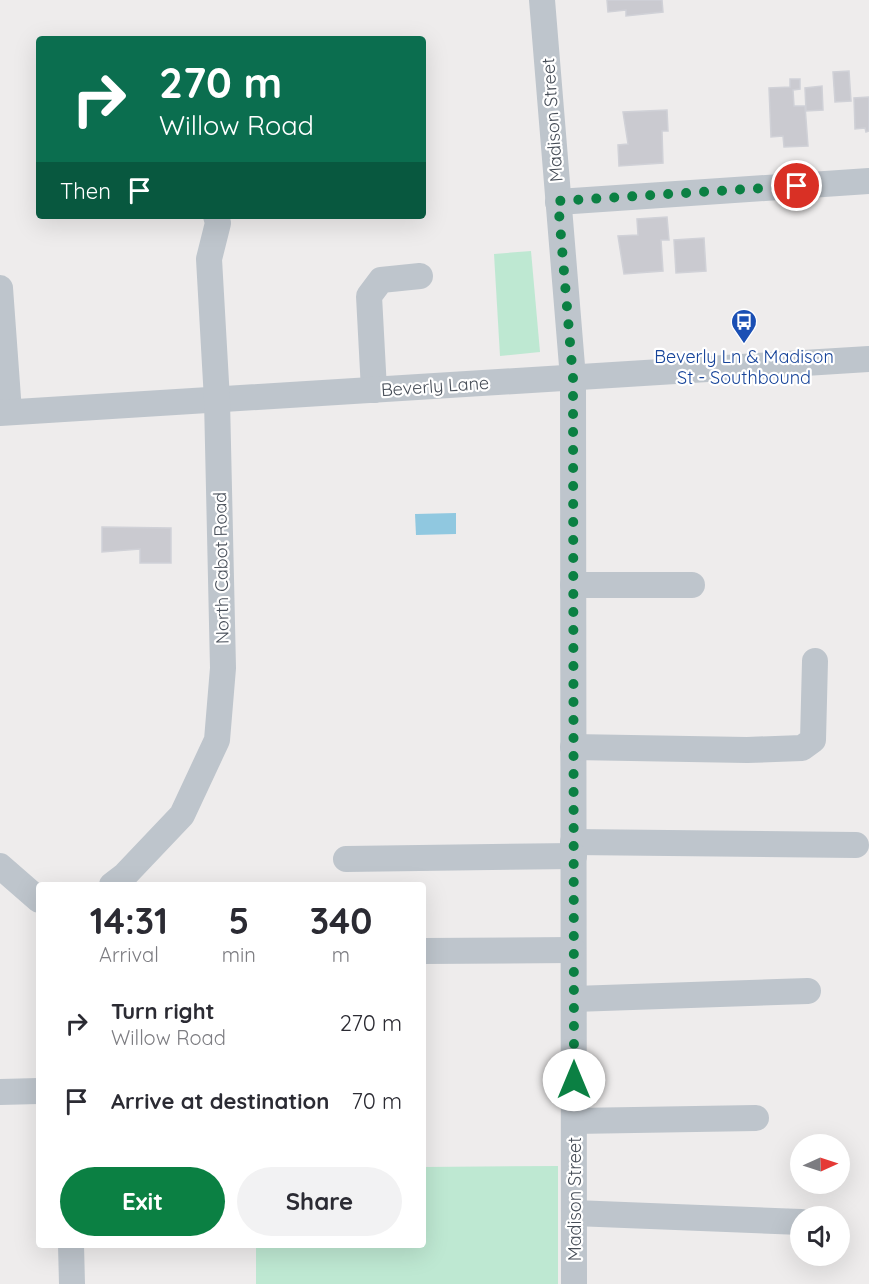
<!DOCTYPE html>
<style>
body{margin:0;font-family:Quicksand,sans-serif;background:#f2f2f3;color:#2b2b33;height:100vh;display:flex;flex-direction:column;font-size:22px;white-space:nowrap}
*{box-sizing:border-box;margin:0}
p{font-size:20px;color:#7c7c81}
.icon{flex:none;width:33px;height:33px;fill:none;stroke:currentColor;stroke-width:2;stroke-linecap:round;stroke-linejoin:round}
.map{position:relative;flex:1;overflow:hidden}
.side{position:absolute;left:36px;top:882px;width:390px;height:366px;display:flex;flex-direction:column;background:#fff;border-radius:6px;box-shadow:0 6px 24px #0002}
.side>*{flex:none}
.guide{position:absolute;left:36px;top:36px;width:390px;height:183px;border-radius:6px;box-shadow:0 6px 24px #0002;background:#0b6e4f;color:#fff;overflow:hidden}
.needle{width:39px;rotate:87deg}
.fabs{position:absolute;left:790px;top:1134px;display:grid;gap:12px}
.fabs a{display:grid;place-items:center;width:60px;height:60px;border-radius:50%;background:#fff;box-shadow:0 6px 24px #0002;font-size:30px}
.pin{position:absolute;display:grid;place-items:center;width:51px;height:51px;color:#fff;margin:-26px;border:3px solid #fff;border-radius:50%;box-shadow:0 2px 6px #0007}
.me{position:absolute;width:66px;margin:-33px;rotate:0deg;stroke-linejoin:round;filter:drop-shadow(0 0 4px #0008)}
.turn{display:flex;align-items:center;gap:21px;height:126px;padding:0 24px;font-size:27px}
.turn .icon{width:78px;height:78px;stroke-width:2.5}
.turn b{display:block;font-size:42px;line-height:51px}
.then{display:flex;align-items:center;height:57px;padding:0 24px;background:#0003;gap:12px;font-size:22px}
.eta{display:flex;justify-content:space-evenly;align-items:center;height:102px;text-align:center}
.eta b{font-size:36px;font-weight:700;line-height:42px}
.primary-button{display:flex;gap:12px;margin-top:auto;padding:12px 24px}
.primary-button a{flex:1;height:69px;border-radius:36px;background:#0b8043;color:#fff;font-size:24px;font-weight:700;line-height:69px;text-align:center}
.primary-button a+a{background:#f2f2f3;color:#2b2b33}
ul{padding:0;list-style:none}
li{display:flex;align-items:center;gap:18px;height:78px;padding:0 24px}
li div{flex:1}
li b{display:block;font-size:22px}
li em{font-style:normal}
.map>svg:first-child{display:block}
</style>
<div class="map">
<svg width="869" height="1284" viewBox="0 0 869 1284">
<rect width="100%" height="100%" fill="#eeecec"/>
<g fill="#bee8d2">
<path d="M 531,251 L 540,352 L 500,356 L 494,254 Z"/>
<path d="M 558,1166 L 558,1284 L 256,1284 L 256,1245 L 423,1245 L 423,1167 Z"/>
</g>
<path fill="#90c8e0" d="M 456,513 L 456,534 L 416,535 L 415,514 Z"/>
<g fill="#cacad0" stroke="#d0d1d7" stroke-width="1.5">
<path d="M 607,0 L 662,0 L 663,12 L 626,16 L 626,10 L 608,12 Z"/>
<path d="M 849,71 L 851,101 L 835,102 L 833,72 Z"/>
<path d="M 790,79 L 800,79 L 800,89 L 793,90 L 794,106 L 805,106 L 808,146 L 784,147 L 783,136 L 771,137 L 769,88 L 790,87 Z"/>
<path d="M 822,86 L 823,110 L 806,111 L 805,88 Z"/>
<path d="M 869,97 L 869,131 L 866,132 L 865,128 L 855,129 L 854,98 Z"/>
<path d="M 667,110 L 668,131 L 662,131 L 663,163 L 619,166 L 618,145 L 628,144 L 623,112 Z"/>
<path d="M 667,217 L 669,240 L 661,240 L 663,271 L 624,274 L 618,236 L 638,235 L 637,219 Z"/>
<path d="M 704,238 L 706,271 L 676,273 L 674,240 Z"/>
<path d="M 102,527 L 171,528 L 171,563 L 140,563 L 140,549 L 102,552 Z"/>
</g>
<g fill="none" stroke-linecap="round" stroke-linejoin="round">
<g stroke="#bec5cc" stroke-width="26">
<path d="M 542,0 L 573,378 L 574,1284"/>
<path d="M 558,202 L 869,181"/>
<path d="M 0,288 L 9,412"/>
<path d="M 374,390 L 369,296 L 381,280 L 420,276"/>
<path d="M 0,413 L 869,359"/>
<path d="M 573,585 L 692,585"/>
<path d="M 573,747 L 747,750 L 802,748 L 813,740 L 815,661"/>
<path d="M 573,842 L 856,845"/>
<path d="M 346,859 L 574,856"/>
<path d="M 0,866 L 39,900"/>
<path d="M 112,885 L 125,875 L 182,815 L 217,740 L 223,668 L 217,400 L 209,259 L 218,223 L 216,216"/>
<path d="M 423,951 L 573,950"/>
<path d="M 574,999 L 808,991"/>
<path d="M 0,1092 L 39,1091"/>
<path d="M 574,1121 L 756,1118"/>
<path d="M 574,1213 L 801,1222"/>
<path d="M 71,1245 L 72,1284"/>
</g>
</g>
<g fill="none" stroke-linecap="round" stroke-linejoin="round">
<path stroke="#0b8043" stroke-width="10" stroke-dasharray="0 18" d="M 574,1080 L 573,378 L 558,201 L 797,186"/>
</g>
<defs>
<symbol id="bus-pin" viewBox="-11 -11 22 30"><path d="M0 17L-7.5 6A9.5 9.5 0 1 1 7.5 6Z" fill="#1a4fb4" stroke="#fff"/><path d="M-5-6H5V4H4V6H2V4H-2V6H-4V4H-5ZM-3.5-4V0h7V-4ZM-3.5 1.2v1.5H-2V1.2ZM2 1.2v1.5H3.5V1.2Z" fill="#fff"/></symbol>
</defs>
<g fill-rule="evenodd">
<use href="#bus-pin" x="729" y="307" width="30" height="40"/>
</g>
<g text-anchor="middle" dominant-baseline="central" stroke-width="4.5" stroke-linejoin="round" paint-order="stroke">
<g font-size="18" fill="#464d57" stroke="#fff">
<text transform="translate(552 120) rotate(-94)">Madison Street</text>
<text transform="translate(435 386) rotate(-4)">Beverly Lane</text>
<text transform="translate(221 568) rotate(-91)">North Cabot Road</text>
<text transform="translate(574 1199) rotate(-90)">Madison Street</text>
</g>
<g font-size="18" fill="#164399" stroke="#fff">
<text x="744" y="356">Beverly Ln &amp; Madison<tspan x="744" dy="21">St - Southbound</tspan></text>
</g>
</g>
</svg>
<div class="fabs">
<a><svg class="needle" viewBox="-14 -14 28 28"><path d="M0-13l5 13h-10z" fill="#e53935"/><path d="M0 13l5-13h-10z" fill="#7c7c81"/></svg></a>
<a><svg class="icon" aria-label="sound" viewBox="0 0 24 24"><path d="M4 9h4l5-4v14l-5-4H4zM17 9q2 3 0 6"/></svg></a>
</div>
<div class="pin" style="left:797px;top:186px;background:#d93025"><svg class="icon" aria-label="arrive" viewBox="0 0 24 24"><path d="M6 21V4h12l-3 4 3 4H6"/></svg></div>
<svg class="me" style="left:574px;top:1080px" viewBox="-20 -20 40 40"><circle r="19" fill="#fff"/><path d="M0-13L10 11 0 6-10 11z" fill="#0b8043"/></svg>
<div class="guide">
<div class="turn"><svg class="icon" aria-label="right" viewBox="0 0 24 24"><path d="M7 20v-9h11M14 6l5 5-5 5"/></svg><div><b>270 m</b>Willow Road</div></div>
<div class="then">Then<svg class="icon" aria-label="arrive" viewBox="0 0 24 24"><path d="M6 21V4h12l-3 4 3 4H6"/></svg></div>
</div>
<section class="side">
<div class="eta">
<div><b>14:31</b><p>Arrival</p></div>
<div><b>5</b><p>min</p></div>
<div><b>340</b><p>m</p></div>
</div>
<ul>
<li><svg class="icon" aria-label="right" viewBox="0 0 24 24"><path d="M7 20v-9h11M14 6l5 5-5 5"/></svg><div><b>Turn right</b><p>Willow Road</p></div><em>270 m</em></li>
<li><svg class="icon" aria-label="arrive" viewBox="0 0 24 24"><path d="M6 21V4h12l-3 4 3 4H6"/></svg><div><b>Arrive at destination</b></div><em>70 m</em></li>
</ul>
<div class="primary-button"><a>Exit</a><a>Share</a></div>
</section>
</div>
